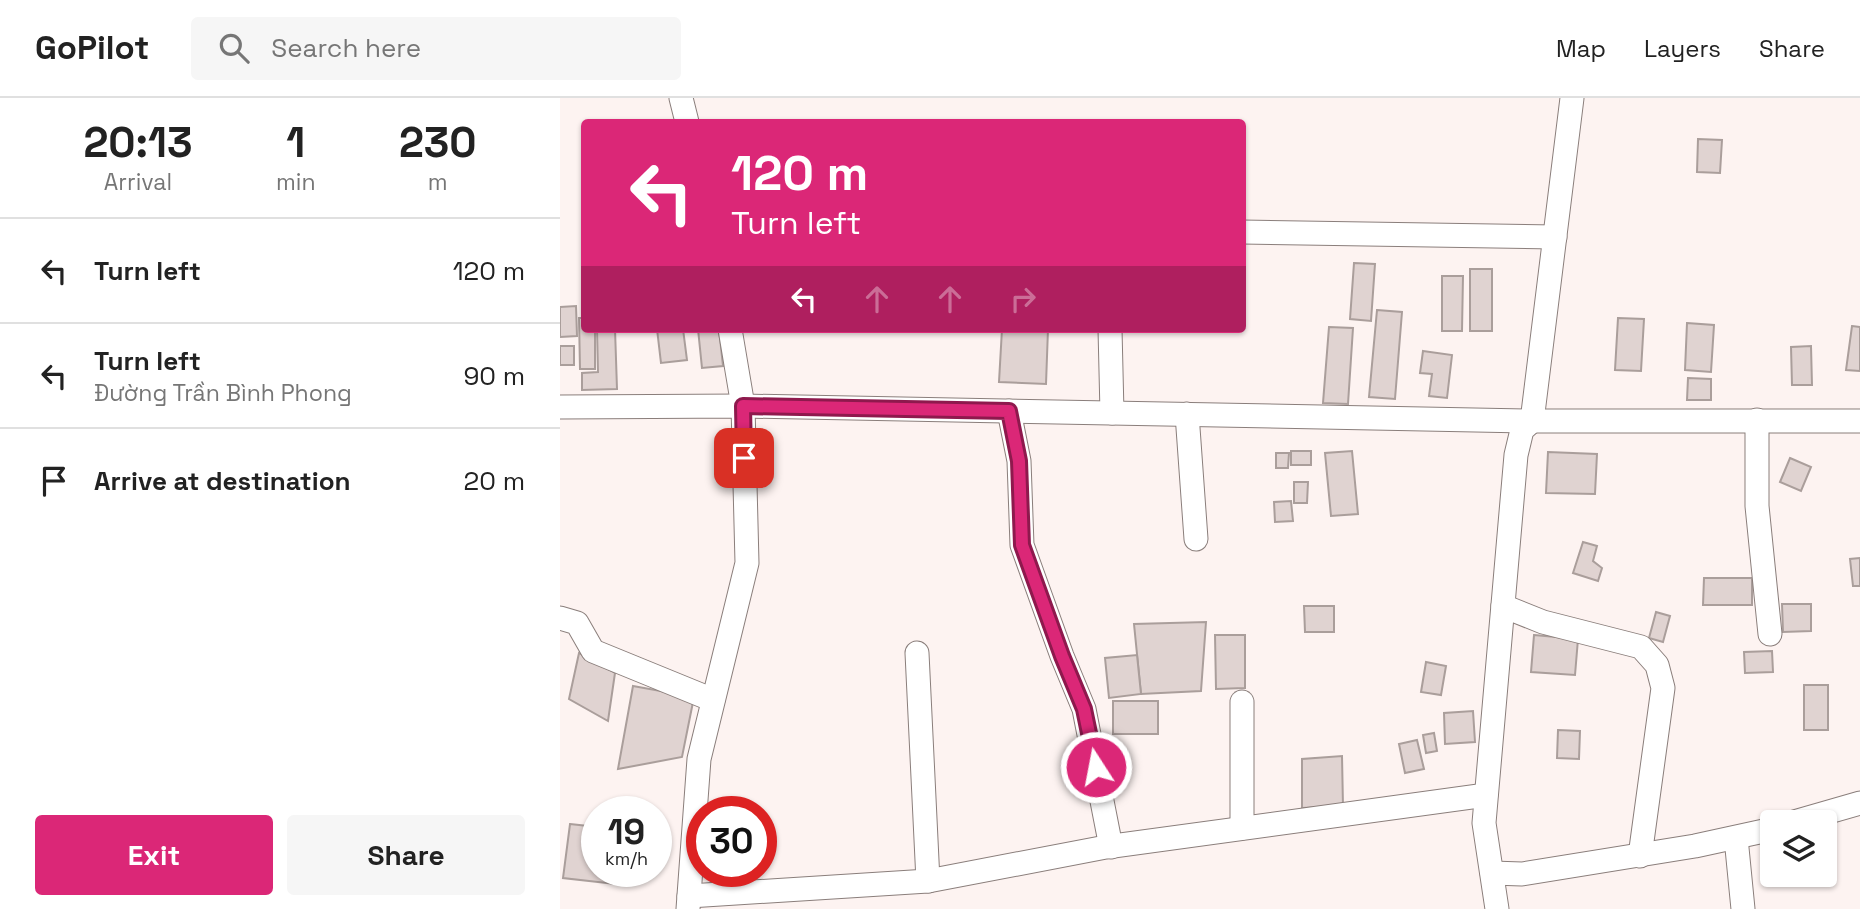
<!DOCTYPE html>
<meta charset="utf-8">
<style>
body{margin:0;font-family:"Space Grotesk",sans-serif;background:#f6f6f6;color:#222;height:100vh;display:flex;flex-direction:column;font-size:26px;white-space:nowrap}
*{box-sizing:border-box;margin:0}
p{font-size:23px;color:#767676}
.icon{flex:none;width:38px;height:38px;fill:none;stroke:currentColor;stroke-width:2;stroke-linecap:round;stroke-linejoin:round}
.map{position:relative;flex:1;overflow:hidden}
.side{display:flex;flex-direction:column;background:#fff;width:560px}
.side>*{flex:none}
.guide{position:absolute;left:21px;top:21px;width:665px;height:214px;border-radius:7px;box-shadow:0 2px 5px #0004;background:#db2777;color:#fff;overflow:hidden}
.controls{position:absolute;left:1200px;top:712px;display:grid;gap:14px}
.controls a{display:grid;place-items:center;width:77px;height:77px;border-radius:7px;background:#fff;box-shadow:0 2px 5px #0004;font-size:35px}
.speed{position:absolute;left:21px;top:698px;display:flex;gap:14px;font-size:35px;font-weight:700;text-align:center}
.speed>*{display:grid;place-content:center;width:91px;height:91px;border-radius:50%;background:#fff;box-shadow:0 2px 5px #0004;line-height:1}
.speed small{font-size:18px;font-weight:400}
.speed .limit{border:10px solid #d22;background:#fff;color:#111}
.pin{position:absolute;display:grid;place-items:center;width:60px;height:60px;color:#fff;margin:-30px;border-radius:14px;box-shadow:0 4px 10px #0006}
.me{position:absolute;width:77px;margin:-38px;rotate:349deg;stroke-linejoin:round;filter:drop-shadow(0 0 5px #0008)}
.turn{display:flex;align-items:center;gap:24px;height:147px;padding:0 35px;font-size:32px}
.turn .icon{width:91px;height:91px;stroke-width:2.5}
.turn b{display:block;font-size:49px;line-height:60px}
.lanes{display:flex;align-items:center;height:66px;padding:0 35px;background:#0003;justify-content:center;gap:35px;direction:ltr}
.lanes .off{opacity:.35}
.eta{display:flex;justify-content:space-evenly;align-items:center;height:119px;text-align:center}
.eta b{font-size:42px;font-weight:600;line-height:49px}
.button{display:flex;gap:14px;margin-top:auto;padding:14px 35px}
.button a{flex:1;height:80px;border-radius:7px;background:#db2777;color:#fff;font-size:28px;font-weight:600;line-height:80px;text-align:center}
.button a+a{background:#f6f6f6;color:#222}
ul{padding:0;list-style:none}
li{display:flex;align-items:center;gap:21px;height:105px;padding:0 35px;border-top:2px solid #e0e0e0}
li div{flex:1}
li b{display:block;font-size:26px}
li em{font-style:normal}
header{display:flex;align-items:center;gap:42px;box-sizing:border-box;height:98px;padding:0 35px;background:#fff;border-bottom:2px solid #e0e0e0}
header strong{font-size:33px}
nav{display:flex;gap:38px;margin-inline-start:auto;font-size:24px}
.search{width:490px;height:63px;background:#f6f6f6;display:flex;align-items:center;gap:18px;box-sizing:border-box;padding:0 24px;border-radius:7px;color:#767676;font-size:26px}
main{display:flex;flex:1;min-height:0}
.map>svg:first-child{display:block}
</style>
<header>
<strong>GoPilot</strong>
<div class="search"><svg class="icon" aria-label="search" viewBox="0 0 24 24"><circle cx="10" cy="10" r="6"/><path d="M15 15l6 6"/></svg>Search here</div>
<nav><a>Map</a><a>Layers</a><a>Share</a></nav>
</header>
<main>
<section class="side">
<div class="eta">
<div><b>20:13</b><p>Arrival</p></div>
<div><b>1</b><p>min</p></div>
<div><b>230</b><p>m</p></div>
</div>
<ul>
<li><svg class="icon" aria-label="left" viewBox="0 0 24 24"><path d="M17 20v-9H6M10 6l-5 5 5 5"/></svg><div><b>Turn left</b></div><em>120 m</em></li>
<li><svg class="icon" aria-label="left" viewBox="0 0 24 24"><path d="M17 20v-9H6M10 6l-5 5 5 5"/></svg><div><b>Turn left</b><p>Đường Trần Bình Phong</p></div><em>90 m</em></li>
<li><svg class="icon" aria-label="arrive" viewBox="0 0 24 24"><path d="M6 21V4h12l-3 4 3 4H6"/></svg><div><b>Arrive at destination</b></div><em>20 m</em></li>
</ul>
<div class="button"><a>Exit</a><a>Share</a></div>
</section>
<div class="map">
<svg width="1300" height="811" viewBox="0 0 1300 811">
<rect width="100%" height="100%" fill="#fdf3f1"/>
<g fill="#e0d3d1" stroke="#aa9e9b" stroke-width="2">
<path d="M 1138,41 L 1162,42 L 1160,75 L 1137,74 Z"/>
<path d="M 794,165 L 815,166 L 811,223 L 790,221 Z"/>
<rect x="910" y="171" width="22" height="62"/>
<path d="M 882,178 L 903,178 L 902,233 L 882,233 Z"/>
<path d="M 16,208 L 17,238 L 0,239 L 0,209 Z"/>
<path d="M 817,212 L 842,214 L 835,301 L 809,299 Z"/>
<path d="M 19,220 L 24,220 L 24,231 L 35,231 L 35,271 L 20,271 Z"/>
<path d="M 1058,220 L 1084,221 L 1081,273 L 1055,272 Z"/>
<path d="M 1127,225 L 1154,227 L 1151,274 L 1125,272 Z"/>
<path d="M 1292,228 L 1300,229 L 1300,273 L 1286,272 Z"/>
<path d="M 769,229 L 793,230 L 788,306 L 763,305 Z"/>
<path d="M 37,231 L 55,231 L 57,291 L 22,292 L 22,275 L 38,274 Z"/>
<path d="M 97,231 L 123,231 L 127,262 L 101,265 Z"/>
<path d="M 138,231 L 159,231 L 163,268 L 142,270 Z"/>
<path d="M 442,231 L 488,231 L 486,286 L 439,284 Z"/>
<rect x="0" y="248" width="14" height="19"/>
<path d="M 1251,248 L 1252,287 L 1232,287 L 1231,249 Z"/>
<path d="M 863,253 L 892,257 L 887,300 L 869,298 L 872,276 L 860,275 Z"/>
<path d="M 1128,280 L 1151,281 L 1151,302 L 1127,302 Z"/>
<rect x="731" y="353" width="20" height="14"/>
<path d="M 792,353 L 798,416 L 771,418 L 765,355 Z"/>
<path d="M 988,354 L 1037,356 L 1035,396 L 986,395 Z"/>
<path d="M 716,355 L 729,355 L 728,370 L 716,370 Z"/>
<path d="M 1230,360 L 1251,369 L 1241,393 L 1220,384 Z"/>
<path d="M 734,384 L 748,384 L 747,405 L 734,405 Z"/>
<path d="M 731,403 L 733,423 L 715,424 L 714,404 Z"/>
<path d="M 1023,444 L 1037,448 L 1033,463 L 1042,470 L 1038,483 L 1013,475 Z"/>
<path d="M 1300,460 L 1300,488 L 1293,488 L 1290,461 Z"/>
<path d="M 1144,480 L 1192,480 L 1192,507 L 1143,507 Z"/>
<path d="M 1222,506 L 1251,506 L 1251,533 L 1223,534 Z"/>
<path d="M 744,508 L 774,508 L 774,534 L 745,534 Z"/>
<path d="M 1096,514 L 1110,518 L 1103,544 L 1089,540 Z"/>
<path d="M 646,524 L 641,593 L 581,596 L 574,526 Z"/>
<path d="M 655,537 L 685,537 L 685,590 L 656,591 Z"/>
<path d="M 974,537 L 1018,541 L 1015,577 L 971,574 Z"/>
<path d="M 1212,553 L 1213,574 L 1185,575 L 1184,554 Z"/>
<path d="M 19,555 L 55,575 L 48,623 L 9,601 Z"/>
<path d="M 577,557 L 581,596 L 549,600 L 545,560 Z"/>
<path d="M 866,564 L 886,568 L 881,597 L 861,594 Z"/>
<rect x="1244" y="587" width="24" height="45"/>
<path d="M 73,588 L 134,599 L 122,659 L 58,671 Z"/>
<rect x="553" y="603" width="45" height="33"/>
<path d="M 913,613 L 915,644 L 885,646 L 884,615 Z"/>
<path d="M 998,632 L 1020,633 L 1019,661 L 997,660 Z"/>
<path d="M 874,635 L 877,653 L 866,655 L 863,637 Z"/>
<path d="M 857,642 L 864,671 L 845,675 L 839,646 Z"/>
<path d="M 782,658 L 783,708 L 742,710 L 742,661 Z"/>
<path d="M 10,726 L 37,729 L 37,774 L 66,774 L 64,787 L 3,780 Z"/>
</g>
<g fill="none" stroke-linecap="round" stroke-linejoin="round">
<defs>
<g id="minor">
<path d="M 121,0 L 127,24"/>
<path d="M 682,134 L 995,139"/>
<path d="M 550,231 L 552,315"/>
<path d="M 0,309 L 183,308 L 972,323 L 1300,323"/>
<path d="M 449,313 L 459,363 L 462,447 L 502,558 L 524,611 L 551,749"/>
<path d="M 627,316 L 636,441"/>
<path d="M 1197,322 L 1197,408 L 1210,536"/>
<path d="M 943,508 L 983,524 L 1081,549 L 1097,567 L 1103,590 L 1080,758"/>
<path d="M 0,520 L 17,525 L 33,553 L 153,602"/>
<path d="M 357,555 L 368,783"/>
<path d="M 682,604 L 682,730"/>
<path d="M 1234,724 L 1300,705"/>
<path d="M 1176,740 L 1183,811"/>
<path d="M 932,775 L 962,776 L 1135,748 L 1213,731"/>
<path d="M 129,798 L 368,783 L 546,749 L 926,697"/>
<path d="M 128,811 L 139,661 L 187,465 L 183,308 L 170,231"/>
<path d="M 937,811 L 924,725 L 956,357 L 962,332 L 972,323 L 1012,0"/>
</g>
</defs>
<use href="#minor" stroke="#8a7e7b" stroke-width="25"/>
<use href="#minor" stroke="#fff" stroke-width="23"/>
</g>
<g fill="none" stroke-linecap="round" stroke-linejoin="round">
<defs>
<path id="route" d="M 184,360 L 183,308 L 449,313 L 459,363 L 462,447 L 502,558 L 524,611 L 536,669"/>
</defs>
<use href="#route" stroke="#8e194d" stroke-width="18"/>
<use href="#route" stroke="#db2777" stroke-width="12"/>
</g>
</svg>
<div class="controls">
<a><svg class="icon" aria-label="layers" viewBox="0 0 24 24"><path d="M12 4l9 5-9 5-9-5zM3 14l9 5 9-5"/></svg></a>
</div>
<div class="speed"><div>19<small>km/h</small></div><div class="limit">30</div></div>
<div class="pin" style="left:184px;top:360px;background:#d93025"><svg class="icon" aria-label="arrive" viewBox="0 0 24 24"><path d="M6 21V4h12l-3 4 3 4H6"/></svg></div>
<svg class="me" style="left:536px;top:669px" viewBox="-20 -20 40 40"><circle r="17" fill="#db2777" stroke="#fff" stroke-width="3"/><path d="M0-11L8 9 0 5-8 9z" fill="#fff"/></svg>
<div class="guide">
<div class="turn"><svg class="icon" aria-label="left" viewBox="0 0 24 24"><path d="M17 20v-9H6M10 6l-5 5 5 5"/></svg><div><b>120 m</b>Turn left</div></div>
<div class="lanes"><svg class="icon" aria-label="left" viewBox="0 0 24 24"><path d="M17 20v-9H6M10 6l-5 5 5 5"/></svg><svg class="icon off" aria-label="ahead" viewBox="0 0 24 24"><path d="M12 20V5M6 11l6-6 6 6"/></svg><svg class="icon off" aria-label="ahead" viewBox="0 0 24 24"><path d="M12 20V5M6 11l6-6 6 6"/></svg><svg class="icon off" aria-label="right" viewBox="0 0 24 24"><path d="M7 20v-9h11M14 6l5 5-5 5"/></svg></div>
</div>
</div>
</main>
